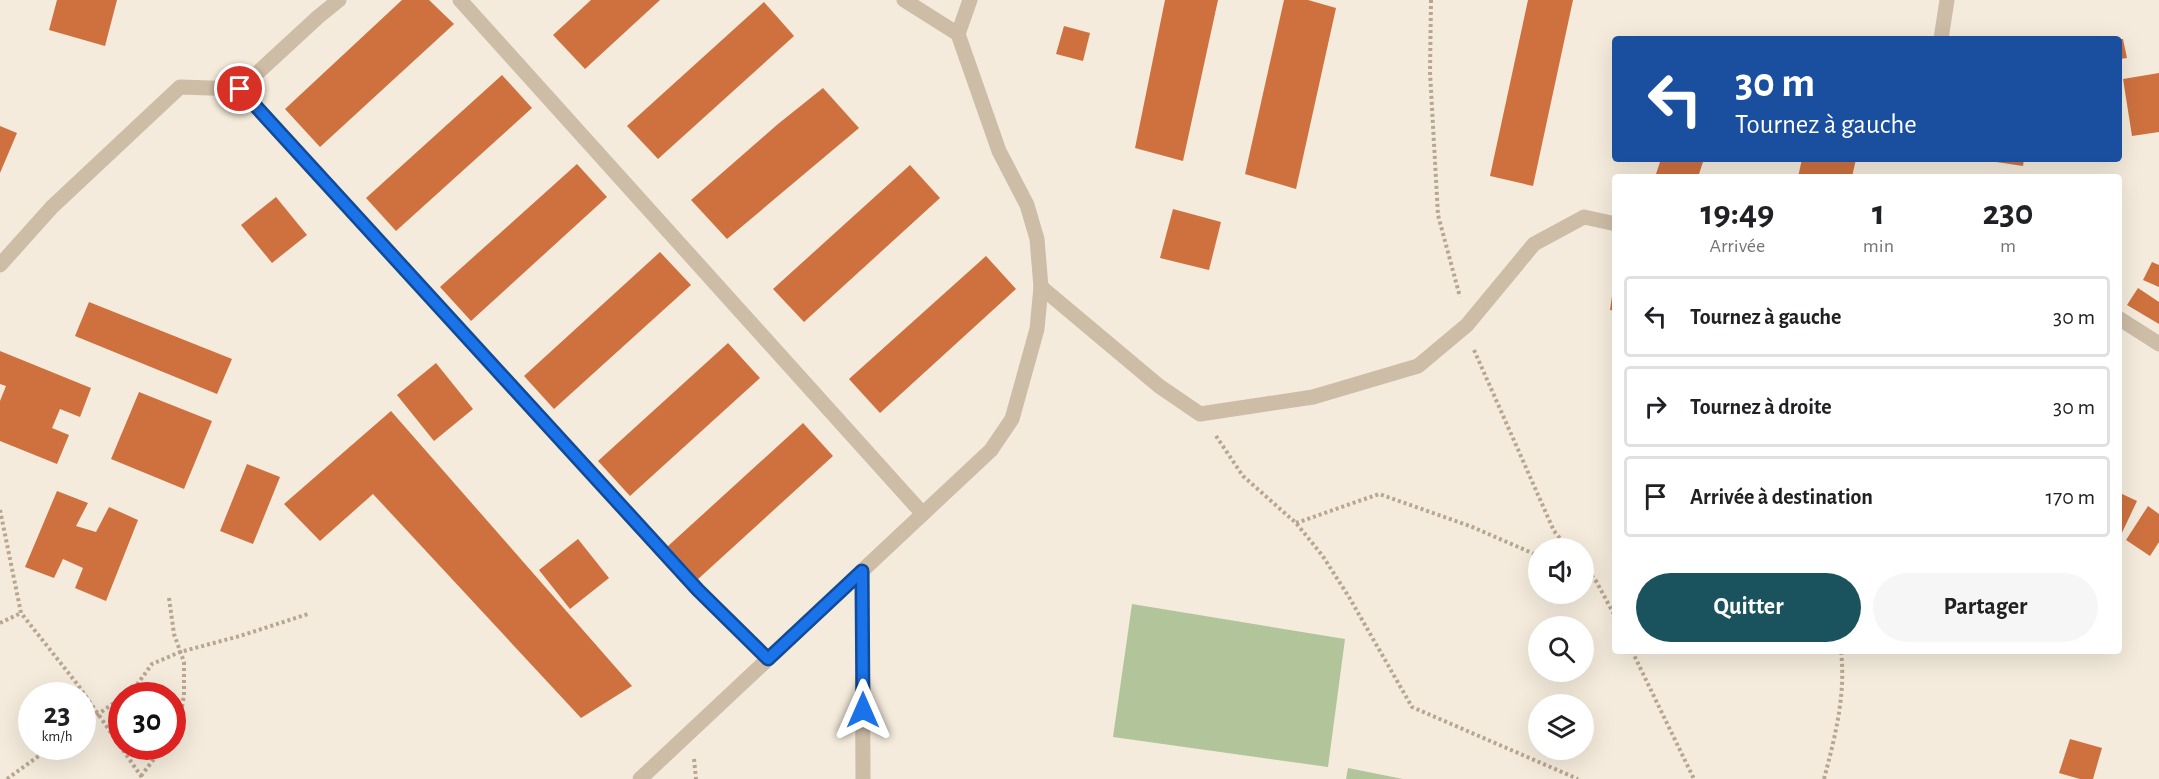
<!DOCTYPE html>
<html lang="fr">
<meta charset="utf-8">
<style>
body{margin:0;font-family:"Alegreya Sans",sans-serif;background:#f6f6f6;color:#202124;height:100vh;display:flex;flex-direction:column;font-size:22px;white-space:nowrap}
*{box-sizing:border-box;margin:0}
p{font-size:20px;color:#757577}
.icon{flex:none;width:33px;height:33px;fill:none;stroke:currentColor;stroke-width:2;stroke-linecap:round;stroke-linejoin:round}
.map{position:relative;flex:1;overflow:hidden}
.drawer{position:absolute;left:1612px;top:174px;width:510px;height:480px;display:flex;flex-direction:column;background:#fff;border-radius:6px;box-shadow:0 6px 24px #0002}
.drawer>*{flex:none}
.top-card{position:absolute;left:1612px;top:36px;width:510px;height:126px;border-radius:6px;box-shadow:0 6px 24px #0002;background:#1a4fa0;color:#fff;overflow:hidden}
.tools{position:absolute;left:1528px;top:538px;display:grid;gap:12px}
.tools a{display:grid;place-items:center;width:66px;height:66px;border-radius:50%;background:#fff;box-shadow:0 6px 24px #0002;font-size:30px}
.speed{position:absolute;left:18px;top:682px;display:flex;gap:12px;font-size:30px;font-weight:700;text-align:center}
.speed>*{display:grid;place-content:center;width:78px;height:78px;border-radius:50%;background:#fff;box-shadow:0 6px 24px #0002;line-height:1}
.speed small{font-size:15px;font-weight:400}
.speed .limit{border:9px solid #d22;background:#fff;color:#111}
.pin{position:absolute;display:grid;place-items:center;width:51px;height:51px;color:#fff;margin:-26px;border:3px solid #fff;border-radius:50%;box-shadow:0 2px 6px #0007}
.me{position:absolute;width:66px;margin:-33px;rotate:0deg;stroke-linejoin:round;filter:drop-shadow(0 0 4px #0008)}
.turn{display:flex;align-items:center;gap:21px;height:126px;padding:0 24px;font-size:27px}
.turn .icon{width:78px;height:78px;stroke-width:2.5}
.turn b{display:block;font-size:42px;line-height:51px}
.eta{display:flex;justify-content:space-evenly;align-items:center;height:102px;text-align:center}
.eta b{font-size:36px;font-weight:600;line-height:42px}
.action{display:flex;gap:12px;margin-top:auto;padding:12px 24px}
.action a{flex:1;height:69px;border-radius:36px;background:#1a525d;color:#fff;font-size:24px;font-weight:600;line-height:69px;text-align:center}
.action a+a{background:#f6f6f6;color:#202124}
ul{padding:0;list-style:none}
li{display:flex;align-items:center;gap:18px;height:81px;margin:0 12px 9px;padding:0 12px;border:3px solid #e0e0e0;border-radius:6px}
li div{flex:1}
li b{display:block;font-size:22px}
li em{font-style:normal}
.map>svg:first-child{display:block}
</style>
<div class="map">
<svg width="2159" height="779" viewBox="0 0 2159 779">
<rect width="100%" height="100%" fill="#f4ebdc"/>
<g fill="#b2c49a">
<path d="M 1132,604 L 1345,639 L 1328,767 L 1113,737 Z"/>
<path d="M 1348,768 L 1403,779 L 1346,779 Z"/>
</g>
<g fill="#ce713f">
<path d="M 57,0 L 117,0 L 105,46 L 49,30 Z"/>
<path d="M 402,0 L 429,0 L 454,24 L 320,147 L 285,109 Z"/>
<path d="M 591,0 L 660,0 L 585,69 L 553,35 Z"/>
<path d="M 1165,0 L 1218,0 L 1183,161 L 1135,148 Z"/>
<path d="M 1284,0 L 1308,0 L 1336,8 L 1296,189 L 1245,174 Z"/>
<path d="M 1528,0 L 1573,0 L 1533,186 L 1490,176 Z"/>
<path d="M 764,2 L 794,36 L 658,159 L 627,126 Z"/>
<path d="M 1064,26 L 1090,33 L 1083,61 L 1056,54 Z"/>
<path d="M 2120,39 L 2123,39 L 2127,58 L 2120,59 Z"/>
<path d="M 2159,73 L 2159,132 L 2132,136 L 2123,79 Z"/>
<path d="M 502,75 L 532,108 L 396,231 L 366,198 Z"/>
<path d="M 823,88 L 859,128 L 727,239 L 691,200 L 778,124 Z"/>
<path d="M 0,126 L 17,133 L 0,173 Z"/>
<path d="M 1661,159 L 1704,159 L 1698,177 L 1655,177 Z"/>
<path d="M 1802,159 L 1856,159 L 1852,177 L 1798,177 Z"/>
<path d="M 1976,159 L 2024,159 L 2023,166 Z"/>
<path d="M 577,164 L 607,197 L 471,321 L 440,287 Z"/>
<path d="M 910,165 L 940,198 L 804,322 L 773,289 Z"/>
<path d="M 2029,174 L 2046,175 L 2046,177 L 2029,177 Z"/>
<path d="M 276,197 L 307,235 L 272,263 L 241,225 Z"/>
<path d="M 1173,209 L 1221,222 L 1209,270 L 1160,258 Z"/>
<path d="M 660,252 L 691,285 L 554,409 L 524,376 Z"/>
<path d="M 986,256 L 1016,289 L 880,413 L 849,379 Z"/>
<path d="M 2152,262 L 2159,265 L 2159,287 L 2143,280 Z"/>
<path d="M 1614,282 L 1616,282 L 1616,311 L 1610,310 Z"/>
<path d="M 2138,288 L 2159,302 L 2159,324 L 2127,305 Z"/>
<path d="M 89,302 L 232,359 L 217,394 L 75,336 Z"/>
<path d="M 728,343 L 760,378 L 630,496 L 598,461 Z"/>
<path d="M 0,351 L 91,388 L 80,417 L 60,409 L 52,428 L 69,435 L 57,464 L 0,441 L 0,401 L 6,386 L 0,384 Z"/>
<path d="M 436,363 L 473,409 L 434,441 L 397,395 Z"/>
<path d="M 139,392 L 212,421 L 184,489 L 111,459 Z"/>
<path d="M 391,411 L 632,686 L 581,718 L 373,494 L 320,541 L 284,504 Z"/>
<path d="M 803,423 L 833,456 L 697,580 L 667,547 Z"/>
<path d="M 247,464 L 280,477 L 253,544 L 220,531 Z"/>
<path d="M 57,491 L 88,503 L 76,526 L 96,532 L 109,507 L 138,520 L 106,601 L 75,588 L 83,568 L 63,559 L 54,578 L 25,567 Z"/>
<path d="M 2120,493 L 2137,501 L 2120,537 Z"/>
<path d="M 2148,506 L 2159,514 L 2159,542 L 2150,556 L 2126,540 Z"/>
<path d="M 578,539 L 609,578 L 570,609 L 539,570 Z"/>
<path d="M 2070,739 L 2102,748 L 2093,779 L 2080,779 L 2059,773 Z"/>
</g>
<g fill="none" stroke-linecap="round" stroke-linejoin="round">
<g stroke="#b9a690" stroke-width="4" stroke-dasharray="3 3" stroke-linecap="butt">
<path d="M 1431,0 L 1430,72 L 1438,215 L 1460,297"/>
<path d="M 1474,350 L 1554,531 L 1569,549"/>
<path d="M 1216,436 L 1243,476 L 1296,523 L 1322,555 L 1349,597 L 1412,707 L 1578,779"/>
<path d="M 0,510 L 21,613 L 78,685 L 143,779"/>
<path d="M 1296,523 L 1379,494 L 1470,526 L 1539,556"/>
<path d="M 1584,566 L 1596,581 L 1616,618"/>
<path d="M 1584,576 L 1596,581"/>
<path d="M 169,598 L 174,634 L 184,662 L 184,695 L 180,719 L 172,733"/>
<path d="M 0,623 L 21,613"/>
<path d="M 1632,651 L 1694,779"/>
<path d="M 123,696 L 136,686 L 152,664 L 180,652 L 240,636 L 308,614"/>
<path d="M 82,726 L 122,697"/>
<path d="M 694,759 L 696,779"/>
<path d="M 141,776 L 163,747"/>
<path d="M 7,779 L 51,747"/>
<path d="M 1824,779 C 1835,737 1846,695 1841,651"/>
</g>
<g stroke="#cdbca6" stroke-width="15">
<path d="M 460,0 L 923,514"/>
<path d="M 958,34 L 970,0"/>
<path d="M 1941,39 L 1947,0"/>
<path d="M 240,89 L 698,590 L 768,659"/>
<path d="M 0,265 L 52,207 L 180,87 L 240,89 L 318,17 L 339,0"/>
<path d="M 1041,287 L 1159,386 L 1200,414 L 1313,397 L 1418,366 L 1467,325 L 1534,244 L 1584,217 L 1616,224"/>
<path d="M 2120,319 L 2159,344"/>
<path d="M 862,571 L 863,779"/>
<path d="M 640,779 L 991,450 L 1012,419 L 1037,329 L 1041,287 L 1037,239 L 1027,205 L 999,151 L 958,34 L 904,0"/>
</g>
</g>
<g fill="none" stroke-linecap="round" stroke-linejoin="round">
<defs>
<path id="route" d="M 240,89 L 698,590 L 768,659 L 862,571 L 863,710"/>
</defs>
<use href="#route" stroke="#114b97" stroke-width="15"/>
<use href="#route" stroke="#1a73e8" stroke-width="10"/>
</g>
</svg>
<div class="tools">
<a><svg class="icon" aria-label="sound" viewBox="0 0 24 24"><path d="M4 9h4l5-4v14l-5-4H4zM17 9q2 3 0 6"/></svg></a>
<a><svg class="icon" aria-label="search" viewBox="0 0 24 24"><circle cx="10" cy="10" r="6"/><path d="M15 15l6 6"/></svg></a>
<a><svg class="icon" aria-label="layers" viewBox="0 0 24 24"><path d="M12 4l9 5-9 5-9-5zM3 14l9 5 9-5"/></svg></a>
</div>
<div class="speed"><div>23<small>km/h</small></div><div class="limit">30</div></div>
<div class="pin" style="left:240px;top:89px;background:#d93025"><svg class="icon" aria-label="arrive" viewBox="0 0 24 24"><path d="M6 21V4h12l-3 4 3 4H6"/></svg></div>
<svg class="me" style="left:863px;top:710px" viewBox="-20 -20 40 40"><path d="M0-17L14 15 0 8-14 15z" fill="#1a73e8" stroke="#fff" stroke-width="4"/></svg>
<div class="top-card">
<div class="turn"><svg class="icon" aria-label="left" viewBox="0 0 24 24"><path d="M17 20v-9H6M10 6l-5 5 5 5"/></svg><div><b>30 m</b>Tournez à gauche</div></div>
</div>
<section class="drawer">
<div class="eta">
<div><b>19:49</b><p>Arrivée</p></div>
<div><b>1</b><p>min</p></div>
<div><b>230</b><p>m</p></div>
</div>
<ul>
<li><svg class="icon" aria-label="left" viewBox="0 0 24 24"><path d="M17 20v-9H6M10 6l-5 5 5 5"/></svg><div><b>Tournez à gauche</b></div><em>30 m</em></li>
<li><svg class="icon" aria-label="right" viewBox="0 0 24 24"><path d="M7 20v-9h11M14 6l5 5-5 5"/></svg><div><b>Tournez à droite</b></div><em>30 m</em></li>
<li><svg class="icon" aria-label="arrive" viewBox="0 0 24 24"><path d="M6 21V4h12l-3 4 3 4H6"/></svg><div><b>Arrivée à destination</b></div><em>170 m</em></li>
</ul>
<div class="action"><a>Quitter</a><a>Partager</a></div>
</section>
</div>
